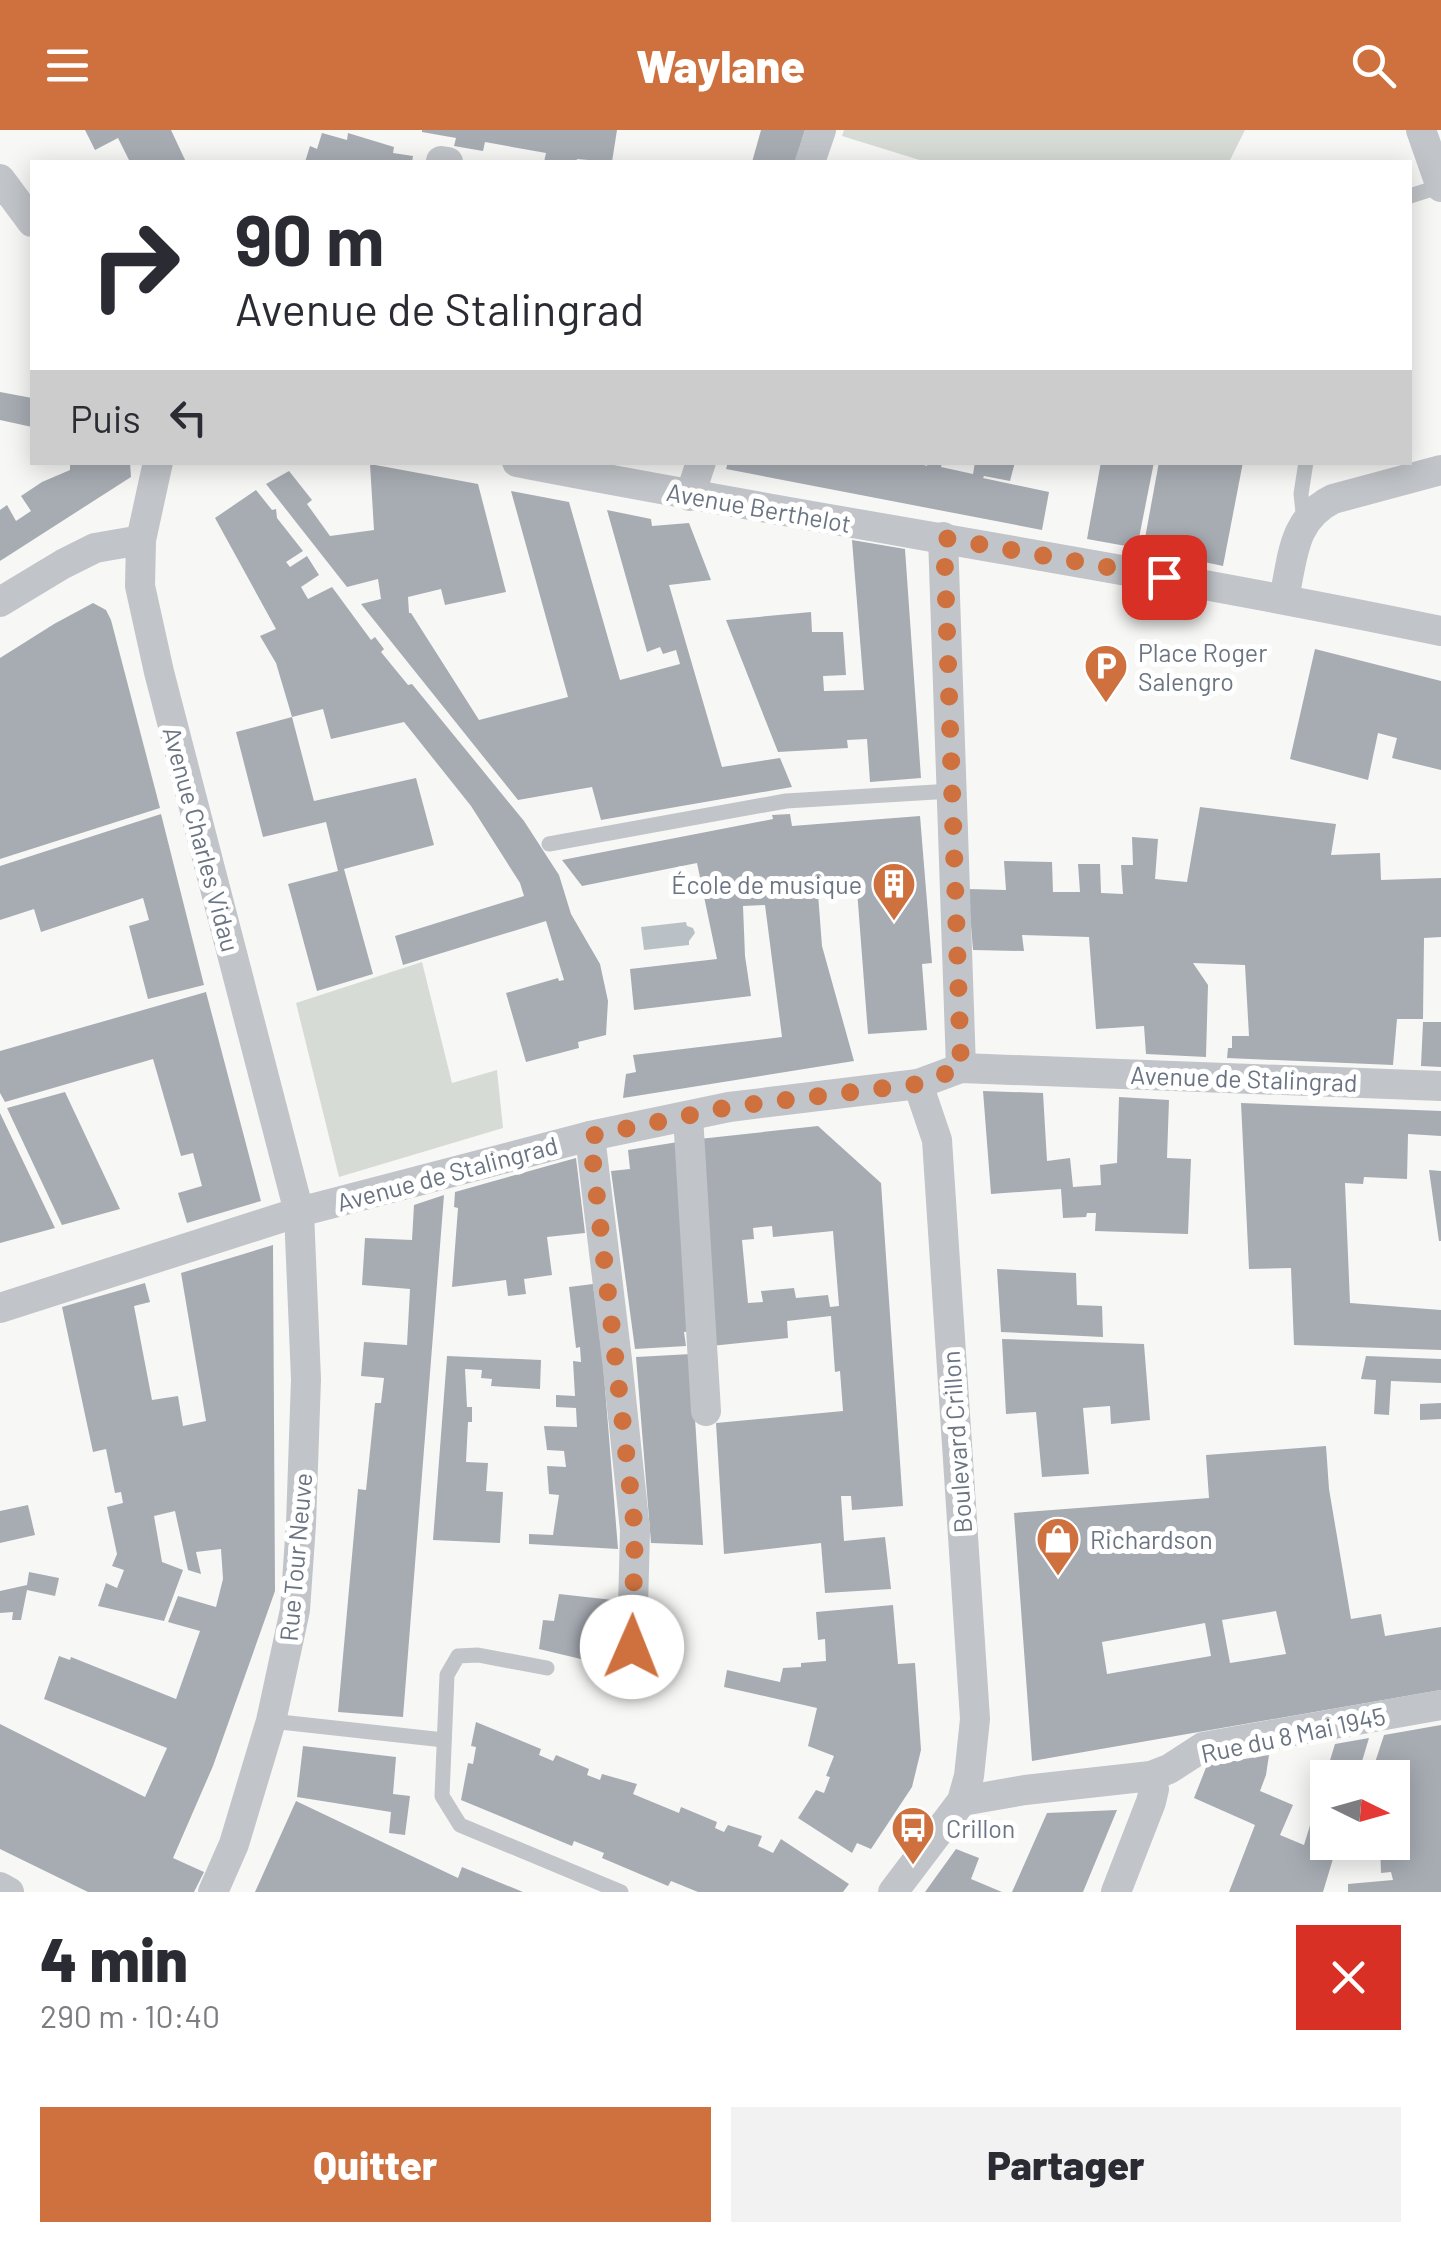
<!DOCTYPE html>
<html lang="fr">
<meta charset="utf-8">
<style>
body{margin:0;font-family:Barlow,sans-serif;background:#f2f2f3;color:#2b2b33;height:100vh;display:flex;flex-direction:column;font-size:38px;white-space:nowrap}
*{box-sizing:border-box;margin:0}
p{font-size:32px;color:#7c7c81}
.icon{flex:none;width:55px;height:55px;fill:none;stroke:currentColor;stroke-width:2;stroke-linecap:round;stroke-linejoin:round}
.map{position:relative;height:1762px;overflow:hidden}
.details{display:flex;flex-direction:column;background:#fff;flex:1}
.details>*{flex:none}
.guide{position:absolute;left:30px;top:30px;width:1382px;height:305px;border-radius:0px;box-shadow:0 5px 25px #0003;background:#fff;color:#2b2b33;overflow:hidden}
.needle{width:65px;rotate:95deg}
.fabs{position:absolute;left:1310px;top:1630px;display:grid;gap:20px}
.fabs a{display:grid;place-items:center;width:100px;height:100px;border-radius:0px;background:#fff;box-shadow:0 5px 25px #0003;font-size:50px}
.pin{position:absolute;display:grid;place-items:center;width:85px;height:85px;color:#fff;margin:-42px;border-radius:20px;box-shadow:0 5px 15px #0006}
.me{position:absolute;width:110px;margin:-55px;rotate:1deg;stroke-linejoin:round;filter:drop-shadow(0 0 8px #0008)}
.turn{display:flex;align-items:center;gap:35px;height:210px;padding:0 40px;font-size:45px}
.turn .icon{width:130px;height:130px;stroke-width:2.5}
.turn b{display:block;font-size:70px;line-height:85px}
.then{display:flex;align-items:center;height:95px;padding:0 40px;background:#0003;gap:20px;font-size:38px}
.round{display:grid;place-items:center;flex:none;width:105px;height:105px;border-radius:0px;background:#f2f2f3}
.summary{display:flex;align-items:center;justify-content:space-between;height:170px;padding:0 40px}
h1{font-size:60px;font-weight:800;line-height:75px}
.cta{display:flex;gap:20px;margin-top:auto;padding:20px 40px}
.cta a{flex:1;height:115px;border-radius:0px;background:#ce713e;color:#fff;font-size:40px;font-weight:800;line-height:115px;text-align:center}
.cta a+a{background:#f2f2f3;color:#2b2b33}
header{display:flex;justify-content:space-between;align-items:center;height:130px;padding:0 40px;background:#ce713e;color:#fff;font-size:45px;font-weight:800}
.map>svg:first-child{display:block}
</style>
<header><svg class="icon" aria-label="menu" viewBox="0 0 24 24"><path d="M4 6h16M4 12h16M4 18h16"/></svg>Waylane<svg class="icon" aria-label="search" viewBox="0 0 24 24"><circle cx="10" cy="10" r="6"/><path d="M15 15l6 6"/></svg></header>
<div class="map">
<svg width="1441" height="1762" viewBox="0 0 1441 1762">
<rect width="100%" height="100%" fill="#f7f7f5"/>
<g fill="#d6dcd5">
<path d="M 844,0 L 1245,0 L 1229,32 L 926,32 L 842,6 Z"/>
<path d="M 422,832 L 452,953 L 497,940 L 503,998 L 339,1047 L 296,873 Z"/>
</g>
<path fill="#b9c1c6" d="M 686,792 L 687,796 L 693,798 L 695,803 L 689,811 L 689,815 L 644,820 L 641,797 Z"/>
<g fill="#a7acb3" fill-rule="evenodd">
<path d="M 85,0 L 171,0 L 186,32 L 130,32 L 118,8 L 95,20 Z"/>
<path d="M 422,0 L 617,0 L 612,32 L 577,29 L 576,32 L 544,32 L 546,23 L 485,12 L 483,21 L 454,16 L 456,8 L 422,2 Z"/>
<path d="M 761,0 L 805,0 L 795,32 L 752,32 Z"/>
<path d="M 322,3 L 347,10 L 348,3 L 394,17 L 393,23 L 413,26 L 412,32 L 305,32 L 310,16 L 317,19 Z"/>
<path d="M 0,262 L 32,268 L 32,297 L 0,290 Z"/>
<path d="M 70,332 L 130,332 L 131,347 L 0,431 L 0,380 L 7,375 L 16,391 L 31,381 L 21,366 L 42,352 L 70,340 Z"/>
<path d="M 728,332 L 915,332 L 927,336 L 928,332 L 942,332 L 941,337 L 973,344 L 975,332 L 1015,332 L 1010,351 L 984,346 L 983,348 L 1049,362 L 1042,400 L 726,339 Z"/>
<path d="M 1101,332 L 1154,332 L 1137,418 L 1087,409 Z"/>
<path d="M 1159,332 L 1243,332 L 1223,436 L 1143,419 Z"/>
<path d="M 370,334 L 478,354 L 506,462 L 445,475 L 441,459 L 408,467 L 409,483 L 411,483 L 479,590 L 568,567 L 511,361 L 569,372 L 620,550 L 680,534 L 676,520 L 663,524 L 660,517 L 647,522 L 607,380 L 651,389 L 652,396 L 689,393 L 711,450 L 669,455 L 722,637 L 780,628 L 792,657 L 601,690 L 592,657 L 518,670 L 361,474 L 381,469 L 378,449 L 347,457 L 266,354 L 289,341 L 312,370 L 307,374 L 330,406 L 374,400 Z"/>
<path d="M 256,360 L 272,380 L 276,379 L 277,388 L 303,421 L 286,432 L 290,437 L 307,426 L 319,445 L 301,457 L 308,469 L 332,457 L 371,510 L 375,507 L 384,519 L 381,522 L 408,555 L 412,554 L 524,691 L 559,745 L 571,784 L 600,834 L 608,871 L 606,905 L 578,912 L 579,918 L 526,932 L 506,863 L 558,848 L 559,851 L 564,850 L 546,791 L 403,835 L 395,806 L 524,766 L 520,753 L 471,676 L 404,592 L 331,609 L 323,579 L 292,587 L 276,533 L 260,506 L 276,499 L 215,388 Z"/>
<path d="M 852,410 L 905,419 L 921,648 L 870,652 L 867,609 L 847,610 L 848,618 L 778,622 L 726,490 L 811,482 L 812,502 L 843,502 L 846,545 L 823,546 L 824,561 L 864,560 Z"/>
<path d="M 93,473 L 106,480 L 111,490 L 160,678 L 0,729 L 0,528 L 54,494 Z"/>
<path d="M 1315,519 L 1441,551 L 1441,640 L 1392,628 L 1397,608 L 1378,603 L 1368,650 L 1290,629 Z"/>
<path d="M 292,587 L 314,671 L 416,648 L 434,715 L 344,739 L 373,844 L 317,861 L 288,754 L 338,741 L 326,692 L 263,707 L 236,602 Z"/>
<path d="M 1200,677 L 1336,694 L 1331,725 L 1380,723 L 1381,750 L 1441,748 L 1441,807 L 1424,808 L 1423,889 L 1397,889 L 1393,935 L 1227,928 L 1228,918 L 1232,918 L 1232,906 L 1249,906 L 1245,835 L 1193,833 L 1208,855 L 1206,927 L 1146,924 L 1144,896 L 1096,899 L 1089,807 L 1022,805 L 1024,821 L 973,820 L 968,759 L 1006,760 L 1004,731 L 1052,732 L 1053,762 L 1080,762 L 1078,734 L 1100,734 L 1101,763 L 1123,764 L 1121,735 L 1133,735 L 1132,707 L 1158,709 L 1155,749 L 1187,752 Z"/>
<path d="M 161,684 L 204,855 L 148,869 L 129,796 L 149,790 L 143,768 L 41,802 L 34,779 L 0,790 L 0,736 Z"/>
<path d="M 790,684 L 792,696 L 920,686 L 932,833 L 922,834 L 927,900 L 868,904 L 856,747 L 804,751 L 812,765 L 818,764 L 822,816 L 854,931 L 623,968 L 626,944 L 636,942 L 633,925 L 782,907 L 765,775 L 743,776 L 745,826 L 751,866 L 634,880 L 630,839 L 717,829 L 697,733 L 582,756 L 562,730 L 773,689 L 772,685 Z"/>
<path d="M 206,862 L 261,1071 L 187,1093 L 178,1063 L 202,1056 L 193,1023 L 181,1026 L 153,929 L 5,972 L 0,963 L 0,921 Z"/>
<path d="M 1423,892 L 1441,892 L 1441,937 L 1421,936 Z"/>
<path d="M 983,961 L 1043,963 L 1047,1031 L 1070,1028 L 1073,1057 L 1101,1055 L 1100,1035 L 1117,1033 L 1119,967 L 1169,970 L 1167,1028 L 1191,1029 L 1188,1104 L 1095,1101 L 1096,1083 L 1087,1083 L 1086,1087 L 1063,1088 L 1061,1059 L 991,1064 Z"/>
<path d="M 65,962 L 120,1079 L 62,1095 L 7,978 Z"/>
<path d="M 1241,973 L 1441,981 L 1441,1006 L 1408,1004 L 1407,1049 L 1364,1047 L 1363,1054 L 1345,1053 L 1350,1173 L 1441,1180 L 1441,1220 L 1294,1215 L 1291,1138 L 1249,1139 Z"/>
<path d="M 0,983 L 55,1098 L 0,1113 Z"/>
<path d="M 818,996 L 881,1053 L 903,1376 L 852,1380 L 851,1366 L 841,1366 L 844,1411 L 885,1407 L 891,1459 L 825,1463 L 821,1413 L 724,1424 L 716,1293 L 843,1281 L 840,1241 L 835,1242 L 831,1186 L 787,1191 L 788,1208 L 711,1216 L 699,1009 ZM 772,1096 L 773,1107 L 833,1101 L 839,1176 L 830,1177 L 828,1165 L 796,1168 L 794,1158 L 761,1161 L 763,1172 L 748,1173 L 742,1110 L 754,1109 L 753,1098 Z"/>
<path d="M 678,1012 L 691,1201 L 684,1202 L 686,1216 L 635,1219 L 611,1041 L 630,1039 L 628,1020 Z"/>
<path d="M 576,1028 L 585,1103 L 547,1107 L 552,1145 L 524,1149 L 526,1164 L 508,1166 L 506,1150 L 452,1157 L 458,1078 L 454,1077 L 455,1062 Z"/>
<path d="M 1429,1040 L 1441,1041 L 1441,1111 L 1439,1111 Z"/>
<path d="M 444,1065 L 403,1587 L 338,1582 L 358,1359 L 366,1360 L 375,1273 L 381,1273 L 384,1248 L 361,1246 L 364,1212 L 407,1215 L 410,1159 L 362,1155 L 365,1108 L 412,1110 L 414,1075 Z"/>
<path d="M 273,1115 L 275,1461 L 213,1636 L 173,1728 L 204,1742 L 194,1762 L 88,1762 L 0,1719 L 0,1594 L 145,1667 L 167,1618 L 44,1569 L 59,1526 L 70,1530 L 71,1527 L 176,1569 L 200,1501 L 168,1492 L 178,1466 L 216,1477 L 223,1449 L 221,1419 L 196,1422 L 201,1444 L 188,1440 L 175,1381 L 154,1386 L 162,1432 L 183,1440 L 164,1491 L 98,1476 L 106,1453 L 117,1458 L 124,1440 L 112,1436 L 117,1424 L 107,1377 L 123,1373 L 121,1362 L 115,1363 L 106,1319 L 93,1322 L 62,1177 L 145,1153 L 150,1172 L 134,1176 L 152,1270 L 178,1266 L 183,1296 L 206,1291 L 181,1143 Z"/>
<path d="M 997,1139 L 1076,1143 L 1077,1175 L 1102,1176 L 1103,1207 L 1001,1202 Z"/>
<path d="M 593,1154 L 603,1233 L 618,1419 L 529,1414 L 529,1404 L 553,1405 L 559,1365 L 549,1364 L 547,1336 L 566,1337 L 564,1321 L 547,1320 L 544,1296 L 577,1297 L 576,1278 L 556,1277 L 556,1265 L 575,1266 L 573,1231 L 581,1232 L 580,1217 L 576,1218 L 569,1157 Z"/>
<path d="M 1002,1209 L 1144,1214 L 1150,1290 L 1111,1294 L 1110,1276 L 1083,1278 L 1089,1344 L 1042,1347 L 1036,1282 L 1006,1284 Z"/>
<path d="M 691,1224 L 703,1415 L 651,1413 L 636,1227 Z"/>
<path d="M 447,1226 L 541,1230 L 540,1259 L 491,1256 L 492,1249 L 481,1248 L 482,1240 L 465,1239 L 467,1277 L 472,1277 L 472,1292 L 468,1292 L 466,1332 L 488,1333 L 486,1361 L 503,1362 L 500,1413 L 433,1410 Z"/>
<path d="M 1366,1226 L 1441,1229 L 1441,1253 L 1391,1251 L 1389,1285 L 1374,1284 L 1376,1250 L 1361,1249 Z"/>
<path d="M 1441,1273 L 1441,1289 L 1420,1290 L 1420,1274 Z"/>
<path d="M 1326,1316 L 1329,1359 L 1351,1489 L 1381,1484 L 1385,1506 L 1441,1497 L 1441,1560 L 1032,1631 L 1014,1383 L 1209,1368 L 1206,1325 ZM 1276,1481 L 1286,1524 L 1230,1533 L 1222,1490 ZM 1205,1493 L 1211,1526 L 1107,1544 L 1102,1512 Z"/>
<path d="M 28,1375 L 35,1405 L 0,1413 L 0,1381 Z"/>
<path d="M 29,1442 L 59,1448 L 55,1466 L 27,1460 L 21,1490 L 12,1490 L 13,1482 L 0,1483 L 0,1461 L 27,1455 Z"/>
<path d="M 559,1464 L 613,1470 L 606,1535 L 539,1519 L 543,1490 L 554,1491 Z"/>
<path d="M 893,1475 L 898,1534 L 915,1533 L 921,1620 L 912,1657 L 871,1719 L 857,1713 L 852,1723 L 798,1688 L 816,1660 L 824,1663 L 830,1647 L 826,1646 L 834,1626 L 808,1616 L 817,1578 L 724,1557 L 727,1540 L 780,1552 L 783,1538 L 801,1537 L 801,1533 L 826,1531 L 825,1509 L 818,1510 L 816,1482 Z"/>
<path d="M 476,1592 L 541,1619 L 539,1625 L 553,1631 L 556,1625 L 589,1639 L 587,1645 L 600,1650 L 602,1644 L 637,1654 L 633,1664 L 679,1683 L 681,1677 L 717,1692 L 715,1698 L 724,1702 L 728,1695 L 762,1706 L 758,1716 L 773,1723 L 781,1709 L 849,1754 L 843,1762 L 698,1762 L 671,1751 L 668,1756 L 602,1728 L 604,1723 L 574,1711 L 572,1716 L 461,1670 L 468,1633 L 473,1634 L 476,1617 L 471,1616 Z"/>
<path d="M 1441,1595 L 1441,1762 L 1348,1762 L 1348,1754 L 1393,1750 L 1391,1742 L 1381,1743 L 1380,1712 L 1392,1712 L 1392,1648 L 1370,1648 L 1384,1605 Z"/>
<path d="M 1369,1608 L 1357,1648 L 1328,1648 L 1328,1712 L 1338,1712 L 1323,1762 L 1229,1762 L 1255,1695 L 1194,1668 L 1207,1635 L 1269,1625 L 1266,1645 L 1260,1661 L 1293,1675 L 1280,1705 L 1304,1715 L 1335,1614 Z"/>
<path d="M 303,1616 L 396,1627 L 393,1664 L 410,1666 L 405,1705 L 389,1703 L 391,1682 L 297,1667 Z"/>
<path d="M 296,1671 L 458,1748 L 462,1737 L 523,1762 L 255,1762 Z"/>
<path d="M 1117,1680 L 1083,1762 L 1012,1762 L 1047,1683 Z"/>
<path d="M 956,1719 L 979,1728 L 971,1749 L 1002,1762 L 925,1762 Z"/>
</g>
<g fill="none" stroke-linecap="round" stroke-linejoin="round">
<g stroke="#c1c4c8" stroke-width="15">
<path d="M 1410,66 L 1441,56"/>
<path d="M 1304,391 L 1301,364 L 1306,332"/>
<path d="M 549,714 L 786,671 L 952,661"/>
<path d="M 547,1538 L 478,1525 L 458,1526 L 447,1545 L 442,1666 L 460,1695 L 621,1762"/>
<path d="M 271,1591 L 444,1610"/>
</g>
<g stroke="#c1c4c8" stroke-width="30">
<path d="M 1421,0 L 1441,57"/>
<path d="M 441,31 L 448,32"/>
<path d="M 810,32 L 821,0"/>
<path d="M 0,49 L 32,92"/>
<path d="M 158,332 L 141,410 L 140,456 L 159,542 L 299,1082 L 306,1249 L 301,1394 L 295,1480 L 271,1591 L 234,1714 L 213,1762"/>
<path d="M 517,332 C 824,392 1134,437 1441,501"/>
<path d="M 690,366 L 701,332"/>
<path d="M 943,407 L 961,938"/>
<path d="M 1284,468 C 1293,428 1292,389 1333,369 L 1441,340"/>
<path d="M 0,472 L 63,434 L 95,418 L 141,410"/>
<path d="M 688,986 L 706,1281"/>
<path d="M 590,1006 L 617,1230 L 635,1400 L 632,1517"/>
<path d="M 0,1178 L 299,1082 L 590,1006 L 729,977 L 918,954 L 961,938 L 1441,956"/>
<path d="M 962,1671 L 1025,1660 L 1151,1646 L 1169,1639 L 1203,1617 L 1441,1575"/>
<path d="M 0,1757 L 9,1762"/>
<path d="M 893,1762 L 962,1671 L 969,1646 L 975,1589 L 937,1010 L 918,954"/>
<path d="M 1116,1762 L 1151,1672 L 1154,1659 L 1151,1646"/>
</g>
</g>
<g fill="none" stroke-linecap="round" stroke-linejoin="round">
<path stroke="#ce713e" stroke-width="18" stroke-dasharray="0 32.4" d="M 632,1517 L 635,1400 L 590,1006 L 729,977 L 918,954 L 961,938 L 944,408 L 1164,447"/>
</g>
<defs>
<symbol id="parking-pin" viewBox="-11 -11 22 30"><path d="M0 17L-7.5 6A9.5 9.5 0 1 1 7.5 6Z" fill="#ce713e" stroke="#fff"/><path d="M-3.5-5.5H1a3.5 3.5 0 0 1 0 7H-1V5.5H-3.5ZM-1-3.4V-.6H.8a1.4 1.4 0 0 0 0-2.8Z" fill="#fff"/></symbol>
<symbol id="building-pin" viewBox="-11 -11 22 30"><path d="M0 17L-7.5 6A9.5 9.5 0 1 1 7.5 6Z" fill="#ce713e" stroke="#fff"/><path d="M-4-6H4V6H1V3H-1V6H-4ZM-2.5-4.3h1.7v1.8h-1.7ZM.8-4.3h1.7v1.8H.8ZM-2.5-1h1.7V.8h-1.7ZM.8-1h1.7V.8H.8Z" fill="#fff"/></symbol>
<symbol id="shop-pin" viewBox="-11 -11 22 30"><path d="M0 17L-7.5 6A9.5 9.5 0 1 1 7.5 6Z" fill="#ce713e" stroke="#fff"/><path d="M-5-2.5h2.3a2.7 3.5 0 0 1 5.4 0H5L5.5 6h-11ZM-1.5-2.5h3a1.5 2.3 0 0 0-3 0Z" fill="#fff"/></symbol>
<symbol id="bus-pin" viewBox="-11 -11 22 30"><path d="M0 17L-7.5 6A9.5 9.5 0 1 1 7.5 6Z" fill="#ce713e" stroke="#fff"/><path d="M-5-6H5V4H4V6H2V4H-2V6H-4V4H-5ZM-3.5-4V0h7V-4ZM-3.5 1.2v1.5H-2V1.2ZM2 1.2v1.5H3.5V1.2Z" fill="#fff"/></symbol>
</defs>
<g fill-rule="evenodd">
<use href="#parking-pin" x="1081" y="511" width="50" height="68"/>
<use href="#building-pin" x="869" y="729" width="50" height="68"/>
<use href="#shop-pin" x="1033" y="1384" width="50" height="68"/>
<use href="#bus-pin" x="888" y="1673" width="50" height="68"/>
</g>
<g text-anchor="middle" dominant-baseline="central" stroke-width="10" stroke-linejoin="round" paint-order="stroke">
<g font-size="25" fill="#6a7482" stroke="#fff">
<text transform="translate(759 377) rotate(10)">Avenue Berthelot</text>
<text transform="translate(202 709) rotate(75)">Avenue Charles Vidau</text>
<text transform="translate(1244 948) rotate(2)">Avenue de Stalingrad</text>
<text transform="translate(447 1043) rotate(-15)">Avenue de Stalingrad</text>
<text transform="translate(956 1312) rotate(-94)">Boulevard Crillon</text>
<text transform="translate(295 1427) rotate(-85)">Rue Tour Neuve</text>
<text transform="translate(1293 1604) rotate(-12)">Rue du 8 Mai 1945</text>
</g>
<g font-size="25" fill="#6a7482" stroke="#fff" text-anchor="start">
<text x="1138" y="522">Place Roger<tspan x="1138" dy="29">Salengro</tspan></text>
<text x="862" y="754" text-anchor="end">École de musique</text>
<text x="1090" y="1409">Richardson</text>
<text x="946" y="1698">Crillon</text>
</g>
</g>
</svg>
<div class="fabs">
<a><svg class="needle" viewBox="-14 -14 28 28"><path d="M0-13l5 13h-10z" fill="#e53935"/><path d="M0 13l5-13h-10z" fill="#7c7c81"/></svg></a>
</div>
<div class="pin" style="left:1164px;top:447px;background:#d93025"><svg class="icon" aria-label="arrive" viewBox="0 0 24 24"><path d="M6 21V4h12l-3 4 3 4H6"/></svg></div>
<svg class="me" style="left:632px;top:1517px" viewBox="-20 -20 40 40"><circle r="19" fill="#fff"/><path d="M0-13L10 11 0 6-10 11z" fill="#ce713e"/></svg>
<div class="guide">
<div class="turn"><svg class="icon" aria-label="right" viewBox="0 0 24 24"><path d="M7 20v-9h11M14 6l5 5-5 5"/></svg><div><b>90 m</b>Avenue de Stalingrad</div></div>
<div class="then">Puis<svg class="icon" aria-label="left" viewBox="0 0 24 24"><path d="M17 20v-9H6M10 6l-5 5 5 5"/></svg></div>
</div>
</div>
<section class="details">
<div class="summary"><div><h1>4 min</h1><p>290 m · 10:40</p></div><a class="round" style="background:#d93025;color:#fff"><svg class="icon" aria-label="close" viewBox="0 0 24 24"><path d="M6 6l12 12M18 6L6 18"/></svg></a></div>
<div class="cta"><a>Quitter</a><a>Partager</a></div>
</section>
